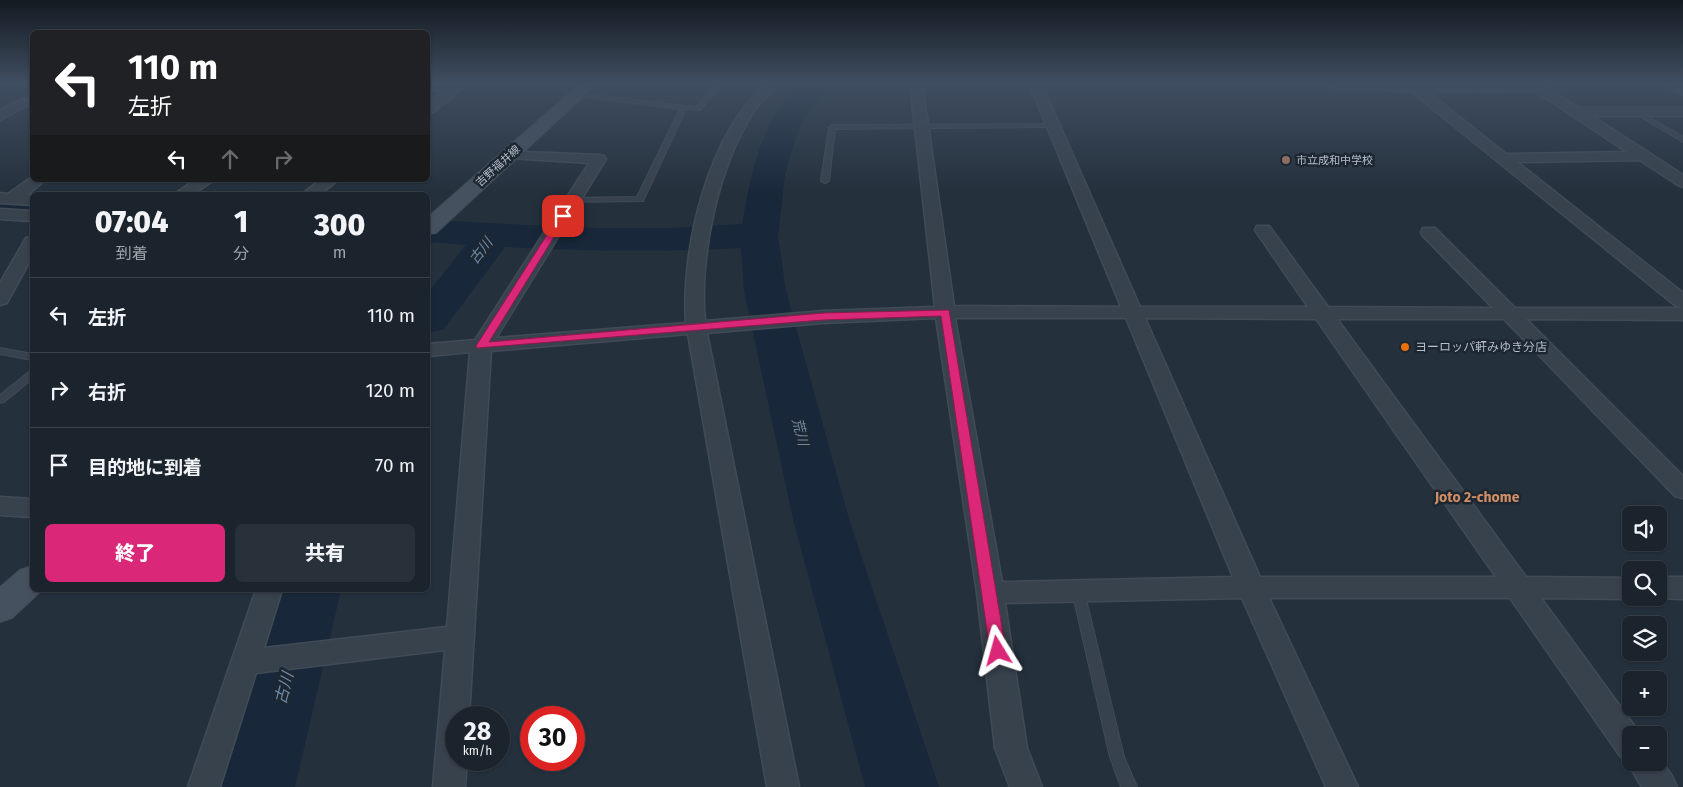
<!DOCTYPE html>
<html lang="ja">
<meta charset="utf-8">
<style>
body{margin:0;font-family:"Fira Sans","Noto Sans JP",sans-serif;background:#283039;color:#f1f3f6;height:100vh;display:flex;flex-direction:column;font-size:19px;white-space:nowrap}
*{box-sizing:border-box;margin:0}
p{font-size:16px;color:#a0a4aa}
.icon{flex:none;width:28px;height:28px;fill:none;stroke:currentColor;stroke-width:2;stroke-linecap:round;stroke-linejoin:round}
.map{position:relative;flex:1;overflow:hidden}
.sheet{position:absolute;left:30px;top:192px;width:400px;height:400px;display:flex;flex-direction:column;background:#1b242d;border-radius:8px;box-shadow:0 1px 4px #0004,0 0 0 1px #394149}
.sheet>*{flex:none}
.hud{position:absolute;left:30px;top:30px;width:400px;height:152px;border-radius:8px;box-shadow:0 1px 4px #0004,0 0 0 1px #394149;background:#202124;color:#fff;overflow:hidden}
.fabs{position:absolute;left:1622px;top:506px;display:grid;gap:10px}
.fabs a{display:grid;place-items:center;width:45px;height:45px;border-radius:8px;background:#1b242d;box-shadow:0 1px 4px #0004,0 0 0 1px #394149;font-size:25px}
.speed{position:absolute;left:445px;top:706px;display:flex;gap:10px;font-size:25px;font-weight:700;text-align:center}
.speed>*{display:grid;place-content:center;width:65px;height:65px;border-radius:50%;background:#1b242d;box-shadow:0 1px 4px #0004,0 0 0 1px #394149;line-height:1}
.speed small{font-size:12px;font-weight:400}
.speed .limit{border:8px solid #d22;background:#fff;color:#111}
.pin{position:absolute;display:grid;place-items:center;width:42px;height:42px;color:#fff;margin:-21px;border-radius:10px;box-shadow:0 2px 8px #0006}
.me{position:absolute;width:55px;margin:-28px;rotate:352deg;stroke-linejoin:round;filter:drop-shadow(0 0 4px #0008)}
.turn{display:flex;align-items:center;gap:18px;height:105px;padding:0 15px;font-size:22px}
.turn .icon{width:65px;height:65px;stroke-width:2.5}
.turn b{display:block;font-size:35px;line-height:42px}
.lanes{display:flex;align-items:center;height:48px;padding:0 15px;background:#0003;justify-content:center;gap:25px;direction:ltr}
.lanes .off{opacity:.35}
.eta{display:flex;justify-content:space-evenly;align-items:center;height:85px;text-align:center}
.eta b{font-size:30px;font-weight:800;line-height:35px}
.cta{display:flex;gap:10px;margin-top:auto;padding:10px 15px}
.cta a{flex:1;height:58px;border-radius:8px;background:#db2777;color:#fff;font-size:20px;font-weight:800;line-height:58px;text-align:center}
.cta a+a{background:#283039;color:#f1f3f6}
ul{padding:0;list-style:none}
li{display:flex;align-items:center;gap:15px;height:75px;padding:0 15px;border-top:1px solid #394149}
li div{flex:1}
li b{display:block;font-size:19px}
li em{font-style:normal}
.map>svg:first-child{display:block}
</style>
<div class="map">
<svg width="1683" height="787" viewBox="0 0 1683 787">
<rect width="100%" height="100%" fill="#24303c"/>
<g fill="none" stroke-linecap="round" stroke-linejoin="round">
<g fill="#18283a" fill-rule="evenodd">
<path d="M 801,83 L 832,83 L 804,118 L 795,139 L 785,175 L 778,235 L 786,291 L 849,519 L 939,787 L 865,787 L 793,519 L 744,291 L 741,248 C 662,252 584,251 505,247 L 444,329 L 428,333 L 428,293 L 466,245 L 428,242 L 428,220 L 591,228 L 671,228 L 742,224 C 751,174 761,118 801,83 Z"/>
<path d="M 0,196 L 32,198 L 32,220 L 0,218 Z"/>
<path d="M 279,590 L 341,590 L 295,787 L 221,787 Z"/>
</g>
<defs>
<g id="service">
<path d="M 718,83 L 724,83 L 700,110 L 686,109 L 643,201 L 570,202 L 569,200 L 573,198 L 637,197 L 680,109 L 578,96 L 575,94 L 576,93 L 696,107 Z"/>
<path d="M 1592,83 L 1683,83 L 1683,86 L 1594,86 L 1592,85 Z"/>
<path d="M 1634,111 L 1638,111 L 1683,137 L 1683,142 L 1634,113 Z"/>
<path d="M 1055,124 L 1057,125 L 1057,127 L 835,129 L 829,181 L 825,183 L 821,181 L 829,127 L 832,125 Z"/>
<path d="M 0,348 L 32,354 L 32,360 L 0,354 Z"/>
<path d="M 32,371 L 32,379 L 4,402 L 0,403 L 0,395 L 29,372 Z"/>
<path d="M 1078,586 L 1082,587 L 1084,591 L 1124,757 L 1137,787 L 1121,787 L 1110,757 L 1072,591 L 1074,587 Z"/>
</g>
<g id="minor">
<path d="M 428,83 L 469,83 L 433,112 L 428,113 L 428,103 L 444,91 L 428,90 Z"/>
<path d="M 767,83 L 780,83 C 773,93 761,100 754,111 C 718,167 699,256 705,321 L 823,311 L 935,307 L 910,83 L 922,83 L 954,306 L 1121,307 L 1029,83 L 1041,83 L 1140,307 L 1308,307 L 1255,230 L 1257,226 L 1269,226 L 1328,307 L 1493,308 L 1423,236 L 1421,232 L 1423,228 L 1435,228 L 1515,308 L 1683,308 L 1683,320 L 1526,319 L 1683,476 L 1683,498 L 1675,496 L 1504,319 L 1337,319 L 1526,577 L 1631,578 L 1631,598 L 1634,598 L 1631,599 L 1541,598 L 1641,735 L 1631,735 L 1631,762 L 1659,762 L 1659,758 L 1672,776 L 1677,787 L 1642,787 L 1627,762 L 1628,759 L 1620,756 L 1510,598 L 1269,598 L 1358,787 L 1326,787 L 1242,598 L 1005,603 L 1027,748 L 1042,787 L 1010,787 L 995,748 L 977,593 L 936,318 L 823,323 L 707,333 L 799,787 L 767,787 L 688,334 L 491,351 L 469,718 L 456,718 L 456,760 L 467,760 L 465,787 L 433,787 L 445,650 L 256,673 L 220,787 L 188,787 L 256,590 L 282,590 L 264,648 L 447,627 L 470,352 L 428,356 L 428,344 L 475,340 L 589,163 L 510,158 L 505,157 L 503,154 L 505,151 L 599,155 L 604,156 L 606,159 L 496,338 L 686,323 C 681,247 708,134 767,83 ZM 955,318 L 1126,318 L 1233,577 L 1002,582 ZM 1145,318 L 1316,319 L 1496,577 L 1260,577 Z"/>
<path d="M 1320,83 L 1540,83 L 1579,108 L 1683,108 L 1683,116 L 1592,116 L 1683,175 L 1683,187 L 1678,185 L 1640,160 L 1517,162 L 1683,293 L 1683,308 L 1676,306 L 1412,92 L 1326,87 ZM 1535,91 L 1627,152 L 1506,154 L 1428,92 Z"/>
<path d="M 32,94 L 32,103 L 0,120 L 0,110 Z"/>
<path d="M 32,177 L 32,180 L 45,180 L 27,195 L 32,195 L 32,205 L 0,203 L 0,193 L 8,194 Z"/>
<path d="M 195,180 L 214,180 L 192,195 L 173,195 Z"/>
<path d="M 320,180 L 338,180 L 319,195 L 301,195 Z"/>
<path d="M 0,209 L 32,211 L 32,221 L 0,219 Z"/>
<path d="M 32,237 L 32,257 L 9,299 L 7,303 L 0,305 L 0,283 L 26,238 Z"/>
<path d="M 0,497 L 32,499 L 32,517 L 0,515 Z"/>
<path d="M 1659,577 L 1683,577 L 1683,599 L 1656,598 L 1659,598 Z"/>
</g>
<path id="tertiary" d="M 1662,83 L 1683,84 L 1683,95 L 1665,86 Z"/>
<g id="secondary">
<path d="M 581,83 L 598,83 L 436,233 L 428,234 L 428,217 Z"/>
<path d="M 32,566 L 32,590 L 42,590 L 12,618 L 0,622 L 0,587 L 20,570 Z"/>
</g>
</defs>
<use href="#service" stroke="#414b56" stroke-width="2"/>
<use href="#minor" stroke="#414b56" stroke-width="3"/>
<use href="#tertiary" stroke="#414b56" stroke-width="3"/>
<use href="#secondary" stroke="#414b56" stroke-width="2"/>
<use href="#service" fill="#38424d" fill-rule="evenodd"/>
<use href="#minor" fill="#38424d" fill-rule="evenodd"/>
<use href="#tertiary" fill="#38424d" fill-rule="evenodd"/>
<use href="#secondary" fill="#46515f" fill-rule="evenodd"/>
</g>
<path fill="#3f4c5a" d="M 32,95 L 32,110 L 29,110 L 23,100 Z"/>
<path fill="#4b5966" stroke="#5c6875" d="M 32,95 L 32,100 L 23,100 Z"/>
<linearGradient id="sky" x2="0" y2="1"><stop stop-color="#141a21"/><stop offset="0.43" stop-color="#3f4e61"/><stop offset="1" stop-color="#3f4e61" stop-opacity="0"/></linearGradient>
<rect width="1683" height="193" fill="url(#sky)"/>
<path fill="#db2777" stroke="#8e194d" d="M 563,214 L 567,216 L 489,342 L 823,313 L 949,310 L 1006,651 L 1003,656 L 998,658 L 993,656 L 990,651 L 941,316 L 823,320 L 477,348 L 476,346 L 559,216 Z"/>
<circle fill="#8d6e63" stroke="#1d2732" stroke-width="2" cx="1286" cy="160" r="5"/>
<circle fill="#e8710a" stroke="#1d2732" stroke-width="2" cx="1405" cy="347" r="5"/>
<g text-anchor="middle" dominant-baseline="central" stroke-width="5" stroke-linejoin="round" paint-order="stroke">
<g font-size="11" fill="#b4bdc8" stroke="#1d2732" text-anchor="start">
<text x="1296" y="160">市立成和中学校</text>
</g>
<g font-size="11" fill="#b4bdc8" stroke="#1d2732">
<text transform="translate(498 166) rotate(-42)">吉野福井線</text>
</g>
<g font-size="12" fill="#b4bdc8" stroke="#1d2732" text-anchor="start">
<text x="1415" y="347">ヨーロッパ軒みゆき分店</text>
</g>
<g font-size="14" font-style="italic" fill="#6e89a6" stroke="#1d2732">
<text transform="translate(481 251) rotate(-52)">古川</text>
<text transform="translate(800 432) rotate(76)">荒川</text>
</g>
<g font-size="14" font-weight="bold" fill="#d28e65" stroke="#1d2732">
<text x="1477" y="497">Joto 2-chome</text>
</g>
<g font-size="16" font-style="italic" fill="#6e89a6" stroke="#1d2732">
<text transform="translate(284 688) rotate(-75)">古川</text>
</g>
</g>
</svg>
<div class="fabs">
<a><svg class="icon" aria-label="sound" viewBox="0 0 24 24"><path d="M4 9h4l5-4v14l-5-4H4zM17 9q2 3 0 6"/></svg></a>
<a><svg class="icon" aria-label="search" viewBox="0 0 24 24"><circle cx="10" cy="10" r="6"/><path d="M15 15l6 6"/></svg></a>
<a><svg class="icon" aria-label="layers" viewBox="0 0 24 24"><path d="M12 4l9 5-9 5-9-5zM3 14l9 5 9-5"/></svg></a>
<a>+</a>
<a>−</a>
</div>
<div class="speed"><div>28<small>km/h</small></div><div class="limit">30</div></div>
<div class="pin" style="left:563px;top:216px;background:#d93025"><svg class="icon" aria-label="arrive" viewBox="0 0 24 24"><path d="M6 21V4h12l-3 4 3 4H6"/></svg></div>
<svg class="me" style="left:998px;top:651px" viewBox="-20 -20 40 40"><path d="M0-17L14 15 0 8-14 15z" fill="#db2777" stroke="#fff" stroke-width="4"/></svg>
<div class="hud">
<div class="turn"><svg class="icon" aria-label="left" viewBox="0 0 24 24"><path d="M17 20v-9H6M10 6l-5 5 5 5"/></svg><div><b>110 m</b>左折</div></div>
<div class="lanes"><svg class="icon" aria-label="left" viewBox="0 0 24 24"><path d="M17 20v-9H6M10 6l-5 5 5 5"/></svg><svg class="icon off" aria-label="ahead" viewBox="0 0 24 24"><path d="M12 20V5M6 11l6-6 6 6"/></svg><svg class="icon off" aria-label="right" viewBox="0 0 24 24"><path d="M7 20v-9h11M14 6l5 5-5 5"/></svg></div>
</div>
<section class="sheet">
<div class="eta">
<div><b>07:04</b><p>到着</p></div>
<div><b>1</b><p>分</p></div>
<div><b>300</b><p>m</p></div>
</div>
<ul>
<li><svg class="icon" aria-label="left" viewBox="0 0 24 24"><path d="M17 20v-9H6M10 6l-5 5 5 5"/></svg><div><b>左折</b></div><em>110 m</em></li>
<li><svg class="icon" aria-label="right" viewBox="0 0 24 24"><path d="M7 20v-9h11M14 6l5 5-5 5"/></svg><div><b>右折</b></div><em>120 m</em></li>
<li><svg class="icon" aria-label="arrive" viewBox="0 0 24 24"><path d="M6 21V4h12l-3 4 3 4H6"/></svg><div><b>目的地に到着</b></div><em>70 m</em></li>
</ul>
<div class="cta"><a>終了</a><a>共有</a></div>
</section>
</div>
